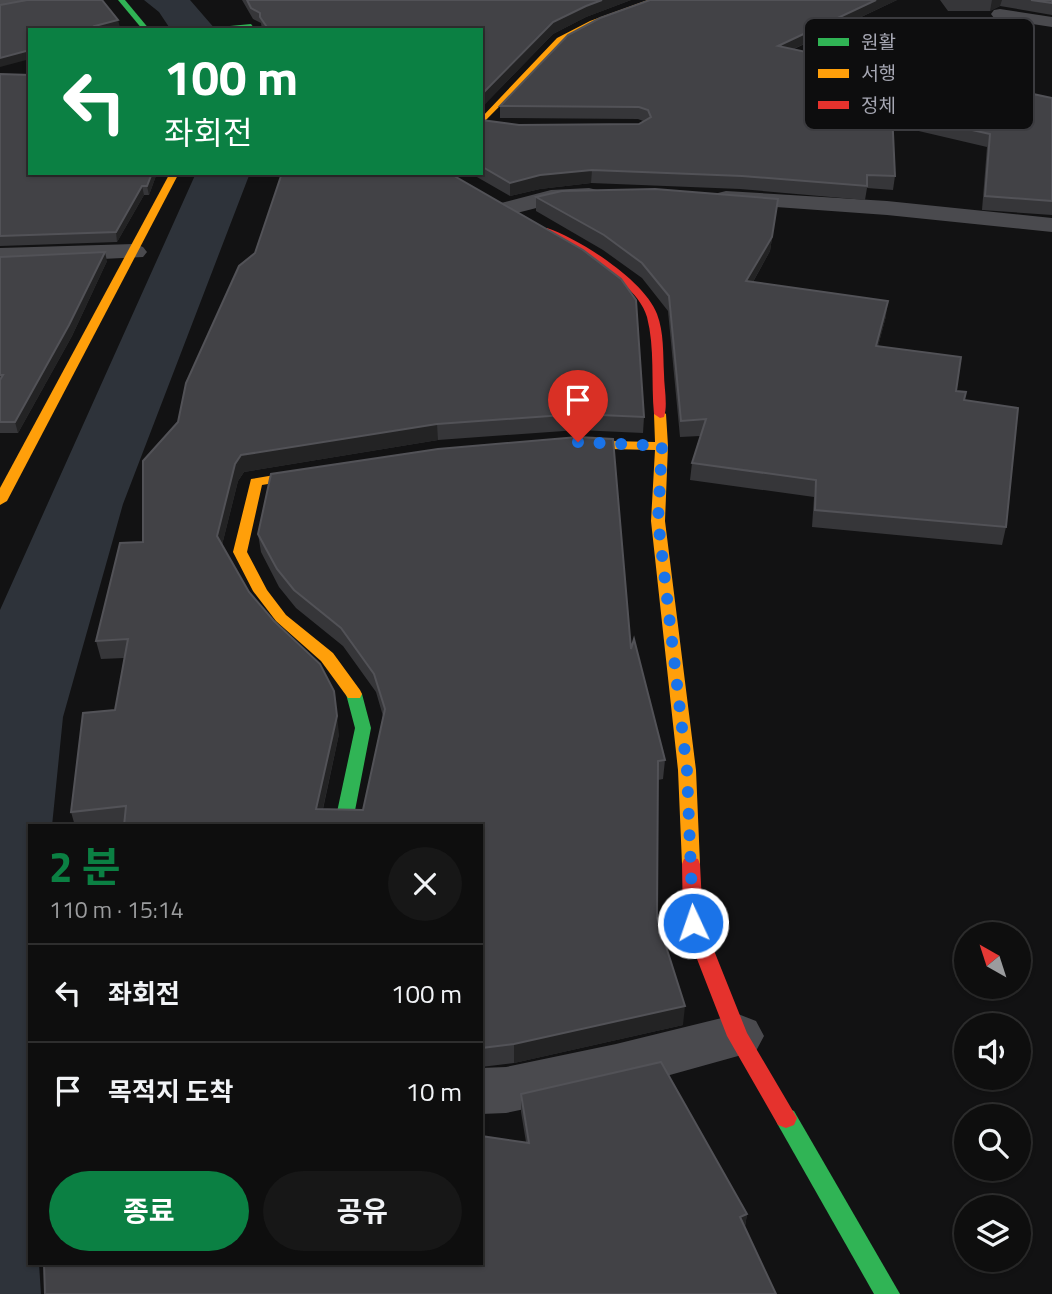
<!DOCTYPE html>
<html lang="ko">
<meta charset="utf-8">
<style>
body{margin:0;font-family:"Titillium Web","Noto Sans KR",sans-serif;background:#171717;color:#f1f3f6;height:100vh;display:flex;flex-direction:column;font-size:26px;white-space:nowrap}
*{box-sizing:border-box;margin:0}
p{font-size:23px;color:#9b9c9e}
.icon{flex:none;width:38px;height:38px;fill:none;stroke:currentColor;stroke-width:2;stroke-linecap:round;stroke-linejoin:round}
.map{position:relative;flex:1;overflow:hidden}
.details{position:absolute;left:28px;top:824px;width:455px;height:441px;display:flex;flex-direction:column;background:#0e0e0e;border-radius:0px;box-shadow:0 2px 5px #0004,0 0 0 2px #2e2e2e}
.details>*{flex:none}
.hud{position:absolute;left:28px;top:28px;width:455px;height:147px;border-radius:0px;box-shadow:0 2px 5px #0004,0 0 0 2px #2e2e2e;background:#0b8043;color:#fff;overflow:hidden}
.needle{width:46px;rotate:321deg}
.fabs{position:absolute;left:954px;top:922px;display:grid;gap:14px}
.fabs a{display:grid;place-items:center;width:77px;height:77px;border-radius:50%;background:#0e0e0e;box-shadow:0 2px 5px #0004,0 0 0 2px #2e2e2e;font-size:35px}
.pin{position:absolute;display:grid;place-items:center;width:60px;height:60px;color:#fff;margin:-72px -30px;border-radius:50% 50% 50% 0;rotate:-45deg;box-shadow:0 0 7px #0007}
.pin .icon{rotate:45deg}
.me{position:absolute;width:77px;margin:-38px;rotate:357deg;stroke-linejoin:round;filter:drop-shadow(0 0 5px #0008)}
.turn{display:flex;align-items:center;gap:24px;height:147px;padding:0 21px;font-size:32px}
.turn .icon{width:91px;height:91px;stroke-width:2.5}
.turn b{display:block;font-size:49px;line-height:60px}
.round{display:grid;place-items:center;flex:none;width:74px;height:74px;border-radius:37px;background:#171717}
.headline{display:flex;align-items:center;justify-content:space-between;height:119px;padding:0 21px}
h1{font-size:42px;font-weight:700;line-height:52px;color:#0b8043}
.action{display:flex;gap:14px;margin-top:auto;padding:14px 21px}
.action a{flex:1;height:80px;border-radius:42px;background:#0b8043;color:#fff;font-size:28px;font-weight:700;line-height:80px;text-align:center}
.action a+a{background:#171717;color:#f1f3f6}
ul{padding:0;list-style:none}
li{display:flex;align-items:center;gap:21px;height:98px;padding:0 21px;border-top:2px solid #2e2e2e}
li div{flex:1}
li b{display:block;font-size:26px}
li em{font-style:normal}
.map>svg:first-child{display:block}
</style>
<div class="map">
<svg width="1052" height="1294" viewBox="0 0 1052 1294">
<rect width="100%" height="100%" fill="#121213"/>
<g fill="#2e333a">
<path d="M 144,0 L 190,0 L 216,30 L 171,30 L 159,12 Z"/>
<path d="M 196,173 L 250,173 L 123,504 L 63,717 L 52,826 L 30,826 L 30,1054 L 26,1095 L 30,1147 L 30,1264 L 39,1264 L 41,1294 L 0,1294 L 0,610 Z"/>
</g>
<g fill="none" stroke-linecap="round" stroke-linejoin="round">
<g fill="#4a4a4e" fill-rule="evenodd">
<path d="M 0,0 L 34,0 L 32,4 L 0,10 Z"/>
<path d="M 1000,9 L 1052,17 L 1052,27 L 994,18 L 991,14 L 994,10 Z"/>
<path d="M 589,188 L 597,190 L 601,195 L 597,200 L 552,204 L 509,215 L 501,213 L 497,208 L 501,203 L 551,190 Z"/>
<path d="M 726,191 L 887,201 L 1052,218 L 1052,232 L 887,215 L 718,203 L 714,198 L 718,193 Z"/>
<path d="M 134,244 L 143,247 L 147,252 L 143,257 L 0,264 L 0,248 Z"/>
<path d="M 738,1014 L 756,1021 L 764,1036 L 756,1051 L 616,1090 L 506,1113 L 481,1114 L 481,1068 L 506,1067 L 616,1044 Z"/>
</g>
<g fill="#30b455" fill-rule="evenodd">
<path d="M 118,0 L 125,0 L 150,30 L 143,30 Z"/>
<path d="M 251,24 L 254,28 L 206,30 L 209,28 Z"/>
<path d="M 354,689 L 362,694 L 371,728 L 352,826 L 334,826 L 355,728 L 346,694 Z"/>
<path d="M 786,1108 L 794,1111 L 900,1294 L 874,1294 L 778,1125 L 775,1118 L 778,1111 Z"/>
</g>
<g fill="#ff9f0a" fill-rule="evenodd">
<path d="M 648,0 L 657,0 L 596,25 L 563,42 L 481,125 L 481,118 L 557,38 L 590,21 Z"/>
<path d="M 170,173 L 179,173 L 7,501 L 0,505 L 0,488 Z"/>
<path d="M 660,410 L 666,414 L 668,446 L 665,521 L 696,770 L 700,864 L 698,869 L 691,871 L 684,869 L 682,864 L 678,770 L 651,521 L 655,450 L 562,448 L 556,444 L 562,440 L 655,442 L 654,414 Z"/>
<path d="M 322,467 L 329,471 L 327,474 L 262,485 L 247,552 L 267,590 L 286,615 L 333,653 L 360,690 L 362,694 L 360,698 L 348,698 L 321,661 L 276,621 L 253,591 L 233,552 L 251,479 Z"/>
</g>
<g fill="#e5322d" fill-rule="evenodd">
<path d="M 547,228 C 580,239 645,281 657,314 C 664,332 663,354 664,374 C 664,387 668,405 664,417 L 660,418 L 654,414 C 651,382 655,348 647,317 C 637,281 574,250 543,233 L 542,231 Z"/>
<path d="M 691,857 L 698,859 L 700,864 L 703,923 L 747,1033 L 797,1118 L 794,1125 L 786,1128 L 778,1125 L 727,1036 L 683,923 L 682,864 L 684,859 Z"/>
</g>
</g>
<g fill="#363639">
<path d="M 242,0 L 631,0 L 586,17 L 553,34 L 481,108 L 481,30 L 262,30 L 261,23 L 253,19 Z"/>
<path d="M 650,0 L 897,0 L 794,49 L 926,78 L 1052,98 L 1052,215 L 982,210 L 987,147 L 893,125 L 895,176 L 893,190 L 867,188 L 865,200 L 740,189 L 591,183 L 540,189 L 510,196 L 470,173 L 481,173 L 481,120 L 519,125 L 639,124 L 643,121 L 638,119 L 500,118 L 500,106 Z"/>
<path d="M 940,0 L 1052,0 L 1052,15 L 1000,6 L 990,11 L 948,11 Z"/>
<path d="M 0,74 L 30,173 L 157,173 L 149,195 L 144,195 L 117,242 L 0,246 Z"/>
<path d="M 536,197 L 778,199 L 770,251 L 753,282 L 886,316 L 878,346 L 956,391 L 964,400 L 1006,527 L 1002,545 L 812,527 L 814,497 L 690,480 L 692,463 L 700,436 L 680,437 L 668,311 L 642,278 L 603,250 L 536,211 Z"/>
<path d="M 0,257 L 107,261 L 72,336 L 18,433 L 0,433 Z"/>
<path d="M 186,383 L 644,417 L 643,433 L 578,430 L 438,440 L 244,472 L 238,481 L 222,545 L 249,592 L 339,734 L 323,809 L 363,810 L 383,716 L 376,692 L 343,646 L 296,608 L 279,587 L 261,552 L 258,534 L 631,649 L 665,760 L 663,779 L 658,780 L 657,918 L 683,1025 L 514,1063 L 481,1067 L 481,826 L 75,826 L 71,812 L 115,710 L 124,658 L 101,659 L 96,641 L 143,542 L 178,422 Z"/>
<path d="M 521,1094 L 747,1214 L 745,1227 L 481,1264 L 526,1142 L 521,1112 Z"/>
</g>
<g fill="#232324">
<path d="M 602,0 L 631,0 L 586,17 L 553,34 L 481,108 L 481,95 L 553,22 L 586,6 Z"/>
<path d="M 876,0 L 897,0 L 776,57 L 778,46 Z"/>
<path d="M 992,0 L 1002,0 L 1000,6 L 990,11 Z"/>
<path d="M 118,20 L 120,27 L 111,30 L 95,30 L 95,26 Z"/>
<path d="M 30,50 L 30,59 L 0,67 L 0,58 Z"/>
<path d="M 592,170 L 591,183 L 540,189 L 510,196 L 510,183 L 540,175 Z"/>
<path d="M 152,173 L 157,173 L 149,195 L 147,186 Z"/>
<path d="M 142,186 L 144,195 L 117,242 L 116,232 Z"/>
<path d="M 778,199 L 770,251 L 745,296 L 746,281 Z"/>
<path d="M 105,252 L 107,261 L 72,336 L 18,433 L 15,422 Z"/>
<path d="M 888,301 L 886,316 L 874,362 L 876,346 Z"/>
<path d="M 437,424 L 438,440 L 244,472 L 238,481 L 220,553 L 217,536 L 235,464 L 241,455 Z"/>
<path d="M 337,716 L 339,734 L 319,826 L 316,809 Z"/>
<path d="M 685,1006 L 683,1025 L 514,1063 L 514,1044 Z"/>
<path d="M 747,1214 L 744,1232 L 740,1217 Z"/>
</g>
<g fill="#424246" stroke="#525257" stroke-width="2">
<path d="M 27,0 L 102,0 L 118,20 L 95,26 L 101,30 L 30,30 L 30,50 L 0,58 L 0,5 Z"/>
<path d="M 247,0 L 602,0 L 586,6 L 553,22 L 481,95 L 481,30 L 269,30 L 260,17 L 260,13 L 251,8 Z"/>
<path d="M 650,0 L 876,0 L 778,46 L 926,78 L 934,73 L 1052,98 L 1052,201 L 985,196 L 990,134 L 892,112 L 895,176 L 867,175 L 867,186 L 742,176 L 592,170 L 540,175 L 510,183 L 481,166 L 481,120 L 519,125 L 639,124 L 651,117 L 648,110 L 639,107 L 500,106 L 568,35 L 600,18 Z"/>
<path d="M 1031,0 L 1052,0 L 1052,3 Z"/>
<path d="M 0,74 L 30,75 L 30,173 L 152,173 L 147,186 L 142,186 L 116,232 L 0,236 Z"/>
<path d="M 282,173 L 449,173 L 583,250 L 621,279 L 636,300 L 644,417 L 578,414 L 437,424 L 241,455 L 235,464 L 217,536 L 249,592 L 274,621 L 320,664 L 334,691 L 337,716 L 316,809 L 363,810 L 385,709 L 374,674 L 341,628 L 294,590 L 277,569 L 258,534 L 271,474 L 438,449 L 578,437 L 613,439 L 631,649 L 634,639 L 665,760 L 658,761 L 657,918 L 685,1006 L 514,1044 L 481,1048 L 481,826 L 124,826 L 126,806 L 71,812 L 83,713 L 115,710 L 128,639 L 96,641 L 120,543 L 143,542 L 143,461 L 178,422 L 186,383 L 239,266 L 255,253 Z"/>
<path d="M 655,189 L 778,199 L 772,237 L 746,281 L 888,301 L 876,346 L 961,357 L 956,391 L 966,392 L 964,400 L 1018,408 L 1006,527 L 815,510 L 816,480 L 692,463 L 706,419 L 681,421 L 669,296 L 642,263 L 604,235 L 536,197 L 562,191 Z"/>
<path d="M 105,252 L 69,325 L 15,422 L 0,422 L 0,380 L 3,375 L 0,375 L 0,257 Z"/>
<path d="M 661,1062 L 747,1214 L 740,1217 L 776,1294 L 45,1294 L 44,1264 L 481,1264 L 481,1136 L 529,1143 L 521,1094 Z"/>
</g>
<g fill="none" stroke-linecap="round" stroke-linejoin="round">
<path stroke="#1a73e8" stroke-width="12" stroke-dasharray="0 21.6" d="M 578,442 L 662,446 L 658,520 L 687,771 L 693,923"/>
</g>
<rect x="804" y="18" width="230" height="112" rx="10" fill="#0d0d0e" stroke="#3b3b3f" stroke-width="2"/>
<rect x="818" y="38" width="31" height="8" fill="#30b455"/>
<rect x="818" y="69" width="31" height="9" fill="#ff9f0a"/>
<rect x="818" y="101" width="31" height="8" fill="#e5322d"/>
<g font-size="19" fill="#a5a6b2">
<text x="861" y="49">원활</text>
<text x="861" y="80">서행</text>
<text x="861" y="112">정체</text>
</g>
</svg>
<div class="fabs">
<a><svg class="needle" viewBox="-14 -14 28 28"><path d="M0-13l5 13h-10z" fill="#e53935"/><path d="M0 13l5-13h-10z" fill="#9b9c9e"/></svg></a>
<a><svg class="icon" aria-label="sound" viewBox="0 0 24 24"><path d="M4 9h4l5-4v14l-5-4H4zM17 9q2 3 0 6"/></svg></a>
<a><svg class="icon" aria-label="search" viewBox="0 0 24 24"><circle cx="10" cy="10" r="6"/><path d="M15 15l6 6"/></svg></a>
<a><svg class="icon" aria-label="layers" viewBox="0 0 24 24"><path d="M12 4l9 5-9 5-9-5zM3 14l9 5 9-5"/></svg></a>
</div>
<div class="pin" style="left:578px;top:442px;background:#d93025"><svg class="icon" aria-label="arrive" viewBox="0 0 24 24"><path d="M6 21V4h12l-3 4 3 4H6"/></svg></div>
<svg class="me" style="left:693px;top:923px" viewBox="-20 -20 40 40"><circle r="17" fill="#1a73e8" stroke="#fff" stroke-width="3"/><path d="M0-11L8 9 0 5-8 9z" fill="#fff"/></svg>
<div class="hud">
<div class="turn"><svg class="icon" aria-label="left" viewBox="0 0 24 24"><path d="M17 20v-9H6M10 6l-5 5 5 5"/></svg><div><b>100 m</b>좌회전</div></div>
</div>
<section class="details">
<div class="headline"><div><h1>2 분</h1><p>110 m · 15:14</p></div><a class="round"><svg class="icon" aria-label="close" viewBox="0 0 24 24"><path d="M6 6l12 12M18 6L6 18"/></svg></a></div>
<ul>
<li><svg class="icon" aria-label="left" viewBox="0 0 24 24"><path d="M17 20v-9H6M10 6l-5 5 5 5"/></svg><div><b>좌회전</b></div><em>100 m</em></li>
<li><svg class="icon" aria-label="arrive" viewBox="0 0 24 24"><path d="M6 21V4h12l-3 4 3 4H6"/></svg><div><b>목적지 도착</b></div><em>10 m</em></li>
</ul>
<div class="action"><a>종료</a><a>공유</a></div>
</section>
</div>
